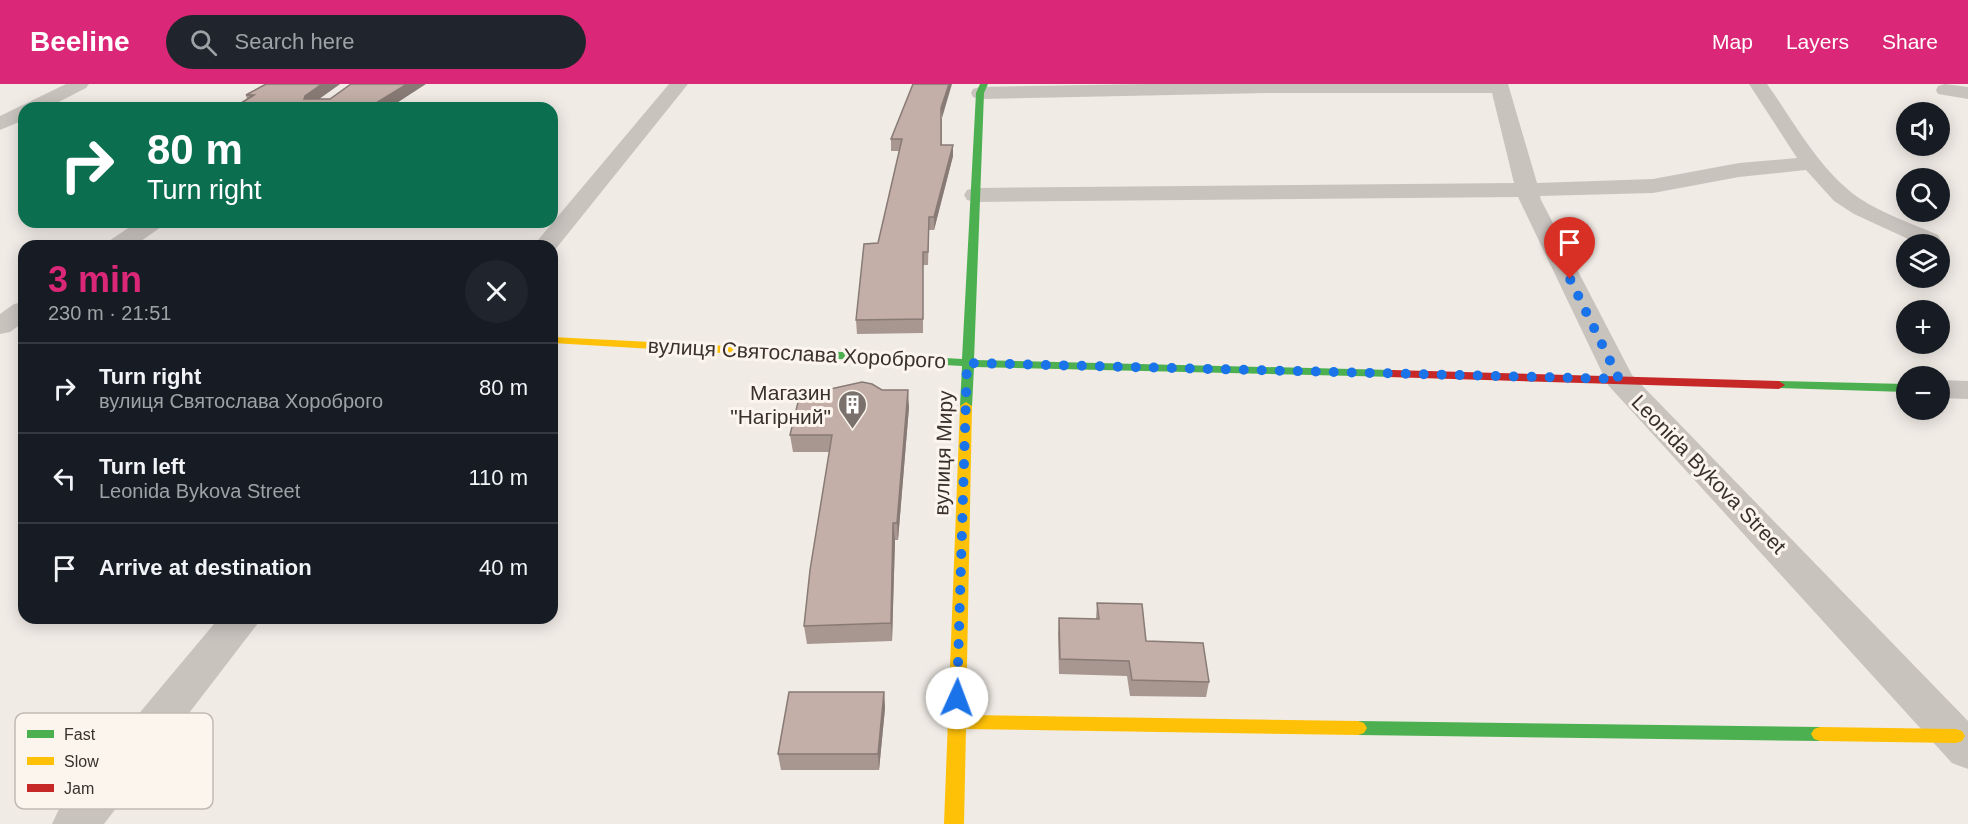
<!DOCTYPE html>
<meta charset="utf-8">
<style>
body{margin:0;font-family:Helvetica,sans-serif;background:#20242c;color:#f1f3f6;height:100vh;display:flex;flex-direction:column;font-size:22px;white-space:nowrap}
*{box-sizing:border-box;margin:0}
p{font-size:20px;color:#9ea1a6}
.icon{flex:none;width:33px;height:33px;fill:none;stroke:currentColor;stroke-width:2;stroke-linecap:round;stroke-linejoin:round}
.map{position:relative;flex:1;overflow:hidden}
.panel{position:absolute;left:18px;top:156px;width:540px;height:384px;display:flex;flex-direction:column;background:#171b24;border-radius:18px;box-shadow:0 3px 15px #0003}
.panel>*{flex:none}
.banner{position:absolute;left:18px;top:18px;width:540px;height:126px;border-radius:18px;box-shadow:0 3px 15px #0003;background:#0b6e4f;color:#fff;overflow:hidden}
.fabs{position:absolute;left:1896px;top:18px;display:grid;gap:12px}
.fabs a{display:grid;place-items:center;width:54px;height:54px;border-radius:50%;background:#171b24;box-shadow:0 3px 15px #0003;font-size:30px}
.pin{position:absolute;display:grid;place-items:center;width:51px;height:51px;color:#fff;margin:-62px -26px;border-radius:50% 50% 50% 0;rotate:-45deg;box-shadow:0 0 6px #0007}
.pin .icon{rotate:45deg}
.me{position:absolute;width:66px;margin:-33px;rotate:2deg;stroke-linejoin:round;filter:drop-shadow(0 0 4px #0008)}
.turn{display:flex;align-items:center;gap:21px;height:126px;padding:0 30px;font-size:27px}
.turn .icon{width:78px;height:78px;stroke-width:2.5}
.turn b{display:block;font-size:42px;line-height:51px}
.round{display:grid;place-items:center;flex:none;width:63px;height:63px;border-radius:32px;background:#20242c}
.summary{display:flex;align-items:center;justify-content:space-between;height:102px;padding:0 30px}
h1{font-size:36px;font-weight:800;line-height:45px;color:#db2777}
ul{padding:0;list-style:none}
li{display:flex;align-items:center;gap:18px;height:90px;padding:0 30px;border-top:2px solid #363941}
li div{flex:1}
li b{display:block;font-size:22px}
li em{font-style:normal}
header{display:flex;align-items:center;gap:36px;box-sizing:border-box;height:84px;padding:0 30px;background:#db2777;color:#fff}
header strong{font-size:28px}
nav{display:flex;gap:33px;margin-inline-start:auto;font-size:21px}
.search{width:420px;height:54px;background:#20242c;display:flex;align-items:center;gap:15px;box-sizing:border-box;padding:0 21px;border-radius:33px;color:#9ea1a6;font-size:22px}
.map>svg:first-child{display:block}
</style>
<header>
<strong>Beeline</strong>
<div class="search"><svg class="icon" aria-label="search" viewBox="0 0 24 24"><circle cx="10" cy="10" r="6"/><path d="M15 15l6 6"/></svg>Search here</div>
<nav><a>Map</a><a>Layers</a><a>Share</a></nav>
</header>
<div class="map">
<svg width="1968" height="740" viewBox="0 0 1968 740">
<rect width="100%" height="100%" fill="#f0ebe5"/>
<g fill="none" stroke-linecap="round" stroke-linejoin="round">
<g fill="#c9c3be" fill-rule="evenodd">
<path d="M 66,0 L 89,0 L 86,4 L 47,24 L 24,24 L 24,36 L 0,46 L 0,32 Z"/>
<path d="M 669,0 L 688,0 L 554,167 L 552,162 L 533,162 Z"/>
<path d="M 1145,0 L 1508,0 L 1537,99 L 1653,95 L 1739,79 L 1797,74 L 1749,0 L 1767,0 C 1794,38 1820,87 1859,114 C 1883,130 1911,139 1938,151 L 1941,156 L 1938,160 L 1919,160 L 1854,130 L 1834,117 L 1806,86 L 1739,93 L 1653,109 L 1540,112 L 1541,116 L 1632,291 L 1968,637 L 1968,685 L 1952,679 L 1608,301 L 1518,113 L 975,118 L 967,116 L 964,111 L 967,106 L 975,104 L 1514,99 L 1492,9 L 1268,9 L 980,15 L 973,13 L 971,9 L 973,5 L 980,3 Z"/>
<path d="M 1945,0 L 1968,3 L 1968,15 L 1938,10 L 1936,6 L 1938,2 Z"/>
<path d="M 137,138 L 165,138 L 161,143 L 134,162 L 106,162 L 109,157 Z"/>
<path d="M 24,218 L 24,238 L 10,248 L 0,250 L 0,230 L 14,220 Z"/>
<path d="M 1940,296 L 1968,297 L 1968,315 L 1940,314 Z"/>
<path d="M 219,534 L 262,534 L 104,740 L 52,740 L 59,725 Z"/>
</g>
<g fill="#4caf50" fill-rule="evenodd">
<path d="M 980,0 L 988,0 L 984,9 L 974,276 L 1392,286 L 1398,290 L 1396,293 L 974,283 L 972,322 L 966,326 L 960,322 L 962,282 L 785,272 L 783,269 L 789,265 L 962,275 L 976,9 Z"/>
<path d="M 1779,297 L 1906,300 L 1906,308 L 1775,304 L 1773,301 Z"/>
<path d="M 1358,637 L 1820,643 L 1826,645 L 1829,650 L 1826,655 L 1820,657 L 1358,651 L 1352,649 L 1349,644 L 1352,639 Z"/>
</g>
<g fill="#ffc107" fill-rule="evenodd">
<path d="M 552,253 L 789,265 L 795,269 L 789,273 L 552,259 Z"/>
<path d="M 966,318 L 972,322 L 966,631 L 1358,637 L 1364,639 L 1367,644 L 1364,649 L 1358,651 L 966,645 L 964,740 L 944,740 L 960,322 Z"/>
<path d="M 1820,643 L 1956,645 L 1962,647 L 1965,652 L 1962,657 L 1956,659 L 1820,657 L 1814,655 L 1811,650 L 1814,645 Z"/>
</g>
<path fill="#c62828" fill-rule="evenodd" d="M 1392,286 L 1779,297 L 1785,301 L 1779,305 L 1388,293 L 1386,290 Z"/>
</g>
<g fill="#a89690">
<path d="M 266,0 L 340,0 L 319,15 L 389,24 L 247,15 L 246,11 Z"/>
<path d="M 942,34 L 942,61 L 953,61 L 953,72 L 934,146 L 929,146 L 928,181 L 923,181 L 923,249 L 857,250 L 856,236 L 878,159 L 899,67 L 891,67 L 891,55 Z"/>
<path d="M 909,323 L 898,456 L 895,456 L 892,557 L 807,560 L 804,542 L 830,368 L 793,368 L 790,351 Z"/>
<path d="M 1097,519 L 1146,557 L 1209,598 L 1206,613 L 1130,612 L 1127,592 L 1059,590 L 1058,550 L 1059,534 L 1096,535 Z"/>
<path d="M 884,608 L 885,624 L 879,686 L 781,686 L 778,670 Z"/>
</g>
<g fill="#887a75">
<path d="M 322,0 L 340,0 L 309,22 L 304,15 L 305,12 Z"/>
<path d="M 407,0 L 426,0 L 389,24 L 368,24 Z"/>
<path d="M 949,0 L 952,0 L 942,34 L 941,24 Z"/>
<path d="M 953,61 L 953,72 L 934,146 L 934,133 Z"/>
<path d="M 908,306 L 909,323 L 898,456 L 897,439 Z"/>
<path d="M 893,439 L 895,456 L 892,557 L 891,539 Z"/>
<path d="M 884,608 L 885,624 L 879,686 L 878,670 Z"/>
</g>
<g fill="#c3afa7" stroke="#887a75" stroke-width="1.5">
<path d="M 266,0 L 322,0 L 305,12 L 304,15 L 330,15 L 351,0 L 407,0 L 368,24 L 233,24 L 254,11 L 246,11 Z"/>
<path d="M 913,0 L 949,0 L 941,24 L 941,61 L 953,61 L 934,133 L 929,133 L 928,168 L 923,168 L 923,235 L 856,236 L 864,160 L 878,159 L 902,55 L 891,55 Z"/>
<path d="M 862,298 L 872,300 L 882,306 L 908,306 L 897,439 L 893,439 L 891,539 L 804,542 L 810,486 L 832,351 L 790,351 L 801,306 L 826,306 Z"/>
<path d="M 1097,519 L 1142,520 L 1146,557 L 1203,559 L 1209,598 L 1132,596 L 1129,577 L 1060,575 L 1059,534 L 1099,535 Z"/>
<path d="M 789,608 L 884,608 L 878,670 L 778,670 Z"/>
</g>
<g fill="none" stroke-linecap="round" stroke-linejoin="round">
<path stroke="#1a73e8" stroke-width="10" stroke-dasharray="0 18" d="M 957,614 L 967,279 L 1619,295 L 1570,195"/>
</g>
<defs>
<symbol id="building-pin" viewBox="-11 -11 22 30"><path d="M0 17L-7.5 6A9.5 9.5 0 1 1 7.5 6Z" fill="#7a716c" stroke="#fbf5ee"/><path d="M-4-6H4V6H1V3H-1V6H-4ZM-2.5-4.3h1.7v1.8h-1.7ZM.8-4.3h1.7v1.8H.8ZM-2.5-1h1.7V.8h-1.7ZM.8-1h1.7V.8H.8Z" fill="#fff"/></symbol>
</defs>
<g fill-rule="evenodd">
<use href="#building-pin" x="836" y="304" width="33" height="45"/>
</g>
<g text-anchor="middle" dominant-baseline="central" stroke-width="6" stroke-linejoin="round" paint-order="stroke">
<g font-size="21" fill="#3b302b" stroke="#fbf5ee">
<text transform="translate(797 269) rotate(3)">вулиця Святослава Хороброго</text>
<text transform="translate(943 369) rotate(-88)">вулиця Миру</text>
<text transform="translate(1709 390) rotate(46)">Leonida Bykova Street</text>
</g>
<g font-size="21" fill="#3b302b" stroke="#fbf5ee" text-anchor="end">
<text x="831" y="308">Магазин<tspan x="831" dy="24">"Нагірний"</tspan></text>
</g>
</g>
<rect x="15" y="629" width="198" height="96" rx="9" fill="#fbf5ee" stroke="#c1bab4" stroke-width="1.5"/>
<rect x="27" y="646" width="27" height="8" fill="#4caf50"/>
<rect x="27" y="673" width="27" height="8" fill="#ffc107"/>
<rect x="27" y="700" width="27" height="8" fill="#c62828"/>
<g font-size="16" fill="#3b302b">
<text x="64" y="656">Fast</text>
<text x="64" y="683">Slow</text>
<text x="64" y="710">Jam</text>
</g>
</svg>
<div class="fabs">
<a><svg class="icon" aria-label="sound" viewBox="0 0 24 24"><path d="M4 9h4l5-4v14l-5-4H4zM17 9q2 3 0 6"/></svg></a>
<a><svg class="icon" aria-label="search" viewBox="0 0 24 24"><circle cx="10" cy="10" r="6"/><path d="M15 15l6 6"/></svg></a>
<a><svg class="icon" aria-label="layers" viewBox="0 0 24 24"><path d="M12 4l9 5-9 5-9-5zM3 14l9 5 9-5"/></svg></a>
<a>+</a>
<a>−</a>
</div>
<div class="pin" style="left:1570px;top:195px;background:#d93025"><svg class="icon" aria-label="arrive" viewBox="0 0 24 24"><path d="M6 21V4h12l-3 4 3 4H6"/></svg></div>
<svg class="me" style="left:957px;top:614px" viewBox="-20 -20 40 40"><circle r="19" fill="#fff"/><path d="M0-13L10 11 0 6-10 11z" fill="#1a73e8"/></svg>
<div class="banner">
<div class="turn"><svg class="icon" aria-label="right" viewBox="0 0 24 24"><path d="M7 20v-9h11M14 6l5 5-5 5"/></svg><div><b>80 m</b>Turn right</div></div>
</div>
<section class="panel">
<div class="summary"><div><h1>3 min</h1><p>230 m · 21:51</p></div><a class="round"><svg class="icon" aria-label="close" viewBox="0 0 24 24"><path d="M6 6l12 12M18 6L6 18"/></svg></a></div>
<ul>
<li><svg class="icon" aria-label="right" viewBox="0 0 24 24"><path d="M7 20v-9h11M14 6l5 5-5 5"/></svg><div><b>Turn right</b><p>вулиця Святослава Хороброго</p></div><em>80 m</em></li>
<li><svg class="icon" aria-label="left" viewBox="0 0 24 24"><path d="M17 20v-9H6M10 6l-5 5 5 5"/></svg><div><b>Turn left</b><p>Leonida Bykova Street</p></div><em>110 m</em></li>
<li><svg class="icon" aria-label="arrive" viewBox="0 0 24 24"><path d="M6 21V4h12l-3 4 3 4H6"/></svg><div><b>Arrive at destination</b></div><em>40 m</em></li>
</ul>
</section>
</div>
